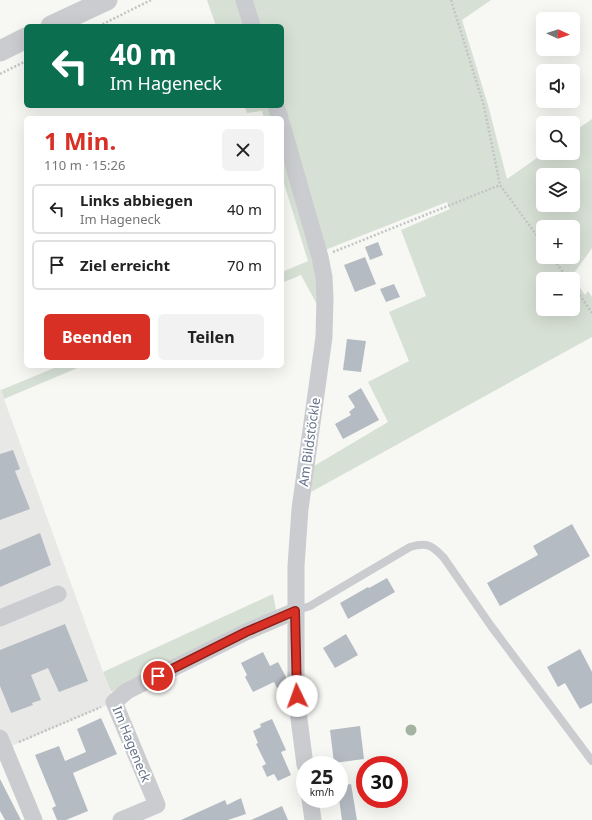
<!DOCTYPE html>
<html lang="de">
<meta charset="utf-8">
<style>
body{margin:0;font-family:"Noto Sans",sans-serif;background:#f2f2f2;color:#222;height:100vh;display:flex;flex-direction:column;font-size:15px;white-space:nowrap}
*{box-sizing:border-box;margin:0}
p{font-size:13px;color:#767676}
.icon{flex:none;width:22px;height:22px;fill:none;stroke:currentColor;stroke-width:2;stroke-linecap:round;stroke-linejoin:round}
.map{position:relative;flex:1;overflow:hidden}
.drawer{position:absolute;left:24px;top:116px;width:260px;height:252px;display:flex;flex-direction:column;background:#fff;border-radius:6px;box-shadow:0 4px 16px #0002}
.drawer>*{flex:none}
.guide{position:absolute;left:24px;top:24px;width:260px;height:84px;border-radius:6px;box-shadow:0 4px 16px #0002;background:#0b6e4f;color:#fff;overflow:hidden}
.needle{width:26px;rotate:93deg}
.tools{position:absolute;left:536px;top:12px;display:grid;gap:8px}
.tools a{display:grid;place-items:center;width:44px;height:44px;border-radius:6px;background:#fff;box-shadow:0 4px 16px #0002;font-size:20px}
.speed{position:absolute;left:296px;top:756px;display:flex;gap:8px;font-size:20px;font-weight:700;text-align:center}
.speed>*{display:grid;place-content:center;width:52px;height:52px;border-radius:50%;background:#fff;box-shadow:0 4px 16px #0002;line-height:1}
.speed small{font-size:10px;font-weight:400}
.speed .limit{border:6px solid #d22;background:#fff;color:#111}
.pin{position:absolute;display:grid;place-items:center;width:34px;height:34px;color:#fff;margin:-17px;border:2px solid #fff;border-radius:50%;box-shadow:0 1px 4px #0007}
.me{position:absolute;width:44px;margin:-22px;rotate:357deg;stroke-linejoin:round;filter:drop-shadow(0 0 3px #0008)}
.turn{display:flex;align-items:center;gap:14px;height:84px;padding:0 20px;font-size:18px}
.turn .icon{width:52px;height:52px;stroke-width:2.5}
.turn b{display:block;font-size:28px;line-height:34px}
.round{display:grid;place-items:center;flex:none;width:42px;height:42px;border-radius:6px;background:#f2f2f2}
.summary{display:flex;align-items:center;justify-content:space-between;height:68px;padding:0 20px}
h1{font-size:24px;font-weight:700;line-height:30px;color:#d93025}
.action{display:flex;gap:8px;margin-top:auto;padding:8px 20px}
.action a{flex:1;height:46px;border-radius:6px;background:#d93025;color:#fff;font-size:16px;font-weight:700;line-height:46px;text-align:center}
.action a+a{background:#f2f2f2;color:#222}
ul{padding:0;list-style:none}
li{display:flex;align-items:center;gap:12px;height:50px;margin:0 8px 6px;padding:0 12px;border:2px solid #e0e0e0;border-radius:6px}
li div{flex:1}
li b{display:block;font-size:15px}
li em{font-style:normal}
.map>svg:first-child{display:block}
</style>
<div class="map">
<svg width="592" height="820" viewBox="0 0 592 820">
<rect width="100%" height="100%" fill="#f7f8f4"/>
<path fill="#e8e8e7" d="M 0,388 L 114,702 L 0,751 Z"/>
<g fill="#d7e0d4" fill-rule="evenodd">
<path d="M 207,0 L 240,0 L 248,26 L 216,26 Z"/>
<path d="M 252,0 L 491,0 L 462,20 L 488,105 L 507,179 L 544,153 L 573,153 L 573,132 L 592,119 L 592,248 L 572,276 L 585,295 L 588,291 L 592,297 L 592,337 L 311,492 L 314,466 L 388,422 L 368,382 L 409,361 L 389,312 L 426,296 L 401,230 L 450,209 L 447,202 L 325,250 L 282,102 L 282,26 L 260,26 ZM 543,175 L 573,175 L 573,205 L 543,205 ZM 543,227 L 573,227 L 573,257 L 543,257 ZM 543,279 L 573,279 L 573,309 L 543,309 Z"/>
<path d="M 244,106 L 271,106 L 275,118 L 264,118 L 262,111 L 247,113 Z"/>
<path d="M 282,143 L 316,258 L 320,310 L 301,275 L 282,283 L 282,272 L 308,261 L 282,177 Z"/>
<path d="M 59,366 L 82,366 L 4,399 L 1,390 Z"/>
<path d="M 273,594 L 276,610 L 111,692 L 103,672 Z"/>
</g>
<g fill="#b5bbc2">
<path d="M 378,242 L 383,255 L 370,260 L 365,247 Z"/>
<path d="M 365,257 L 376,284 L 355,292 L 344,265 Z"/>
<path d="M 394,284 L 400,297 L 386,302 L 380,289 Z"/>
<path d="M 347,339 L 366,341 L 361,372 L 343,370 Z"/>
<path d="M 361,388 L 379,420 L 343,439 L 335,424 L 351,415 L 349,412 L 355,407 L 348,396 Z"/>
<path d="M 13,450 L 20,469 L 15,471 L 30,509 L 0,520 L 0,454 Z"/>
<path d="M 572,524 L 590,556 L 500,606 L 487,583 L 538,555 L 533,546 Z"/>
<path d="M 40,533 L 51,565 L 0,587 L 0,550 Z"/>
<path d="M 387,578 L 395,592 L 348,619 L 340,603 L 368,587 L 369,588 Z"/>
<path d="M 65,624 L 88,681 L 59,692 L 48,668 L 31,675 L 41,700 L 32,703 L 33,705 L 11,713 L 0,686 L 0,650 Z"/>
<path d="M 346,634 L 358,655 L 335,668 L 323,648 Z"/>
<path d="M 580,649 L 592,672 L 592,703 L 580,709 L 565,683 L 558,687 L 547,667 Z"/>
<path d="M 263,652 L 270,666 L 278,662 L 286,677 L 286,684 L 277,688 L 274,682 L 253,692 L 245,677 L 247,675 L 241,663 Z"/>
<path d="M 101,718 L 117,754 L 73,773 L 88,811 L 66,820 L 57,820 L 52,808 L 56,806 L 35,755 L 59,746 L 65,761 L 86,752 L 77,729 Z"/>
<path d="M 272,719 L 286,750 L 281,752 L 291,775 L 278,781 L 274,774 L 267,777 L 262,766 L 266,764 L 256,744 L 258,743 L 253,731 L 261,727 L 260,724 Z"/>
<path d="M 360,726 L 364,759 L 334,763 L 330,730 Z"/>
<path d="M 0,779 L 21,820 L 5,820 L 0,811 Z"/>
<path d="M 351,784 L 357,820 L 342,820 L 339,799 L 339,786 Z"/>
<path d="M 241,798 L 246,814 L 228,820 L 181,820 L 225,800 L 227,805 Z"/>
<path d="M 282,806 L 288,820 L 251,820 Z"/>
</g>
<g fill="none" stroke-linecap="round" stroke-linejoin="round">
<g stroke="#c2c4c6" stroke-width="2.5" stroke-dasharray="2 2" stroke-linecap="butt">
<path d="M 451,0 L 484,106 L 500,185 L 543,244"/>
<path d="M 99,26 L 151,0"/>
<path d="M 0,74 L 26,61"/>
<path d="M 333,252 L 500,185"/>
<path d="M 552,257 L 568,279"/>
<path d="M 573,285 L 592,313"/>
<path d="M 19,742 L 101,707"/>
</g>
<path stroke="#caccd0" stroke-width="8" d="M 295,611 L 310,606 L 410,547 C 427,542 432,545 444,558 L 491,626 L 592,761"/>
<g stroke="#caccd0" stroke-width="17">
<path d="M 244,0 L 252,26"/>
<path d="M 276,106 L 280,118"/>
<path d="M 282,125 L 320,257 L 324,277 L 325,298 L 324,337 L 300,509 L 296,566 L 296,681 L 298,711 L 305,765"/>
<path d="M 0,618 L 58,594"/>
<path d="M 0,738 L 34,820"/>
<path d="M 310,799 L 313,820"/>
<path d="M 121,820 L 157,805 L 114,702 L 127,691 L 246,632 L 295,611"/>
</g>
<g stroke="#caccd0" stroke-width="21">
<path d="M 51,26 L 107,0"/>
<path d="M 0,51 L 26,38"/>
</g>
</g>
<circle fill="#a4b2a2" cx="411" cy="730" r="5.5"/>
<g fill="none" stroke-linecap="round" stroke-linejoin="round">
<defs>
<path id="route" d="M 158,676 L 246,632 L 295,611 L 297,696"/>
</defs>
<use href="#route" stroke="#8d1f18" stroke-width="10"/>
<use href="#route" stroke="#d93025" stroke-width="7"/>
</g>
<g text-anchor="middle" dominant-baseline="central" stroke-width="4" stroke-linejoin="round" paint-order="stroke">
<g font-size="13" fill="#637188" stroke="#fff">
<text transform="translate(309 442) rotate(-82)">Am Bildstöckle</text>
<text transform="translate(132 744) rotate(68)">Im Hageneck</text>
</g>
</g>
</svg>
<div class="tools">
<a><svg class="needle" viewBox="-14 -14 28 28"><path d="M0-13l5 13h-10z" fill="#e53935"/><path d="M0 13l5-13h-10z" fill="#767676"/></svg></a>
<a><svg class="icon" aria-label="sound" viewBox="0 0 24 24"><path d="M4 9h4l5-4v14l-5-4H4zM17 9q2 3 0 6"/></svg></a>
<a><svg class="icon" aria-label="search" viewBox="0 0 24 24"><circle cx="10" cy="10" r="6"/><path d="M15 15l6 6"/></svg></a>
<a><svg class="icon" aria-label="layers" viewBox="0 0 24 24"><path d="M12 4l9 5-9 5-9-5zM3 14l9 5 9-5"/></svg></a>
<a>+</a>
<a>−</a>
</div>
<div class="speed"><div>25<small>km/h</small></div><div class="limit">30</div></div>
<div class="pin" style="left:158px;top:676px;background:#d93025"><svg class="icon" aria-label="arrive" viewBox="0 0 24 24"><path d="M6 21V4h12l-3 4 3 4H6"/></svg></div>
<svg class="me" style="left:297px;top:696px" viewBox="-20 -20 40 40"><circle r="19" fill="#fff"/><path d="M0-13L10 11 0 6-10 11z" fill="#d93025"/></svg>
<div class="guide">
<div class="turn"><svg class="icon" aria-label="left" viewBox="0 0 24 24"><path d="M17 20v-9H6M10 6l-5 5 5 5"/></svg><div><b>40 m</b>Im Hageneck</div></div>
</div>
<section class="drawer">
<div class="summary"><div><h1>1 Min.</h1><p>110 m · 15:26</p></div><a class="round"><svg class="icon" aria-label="close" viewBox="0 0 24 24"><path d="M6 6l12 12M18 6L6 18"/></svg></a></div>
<ul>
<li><svg class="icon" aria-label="left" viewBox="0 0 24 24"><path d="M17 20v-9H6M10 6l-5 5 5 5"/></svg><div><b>Links abbiegen</b><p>Im Hageneck</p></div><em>40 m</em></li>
<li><svg class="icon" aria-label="arrive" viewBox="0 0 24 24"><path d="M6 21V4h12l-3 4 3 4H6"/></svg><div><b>Ziel erreicht</b></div><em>70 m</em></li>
</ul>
<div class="action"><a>Beenden</a><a>Teilen</a></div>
</section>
</div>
